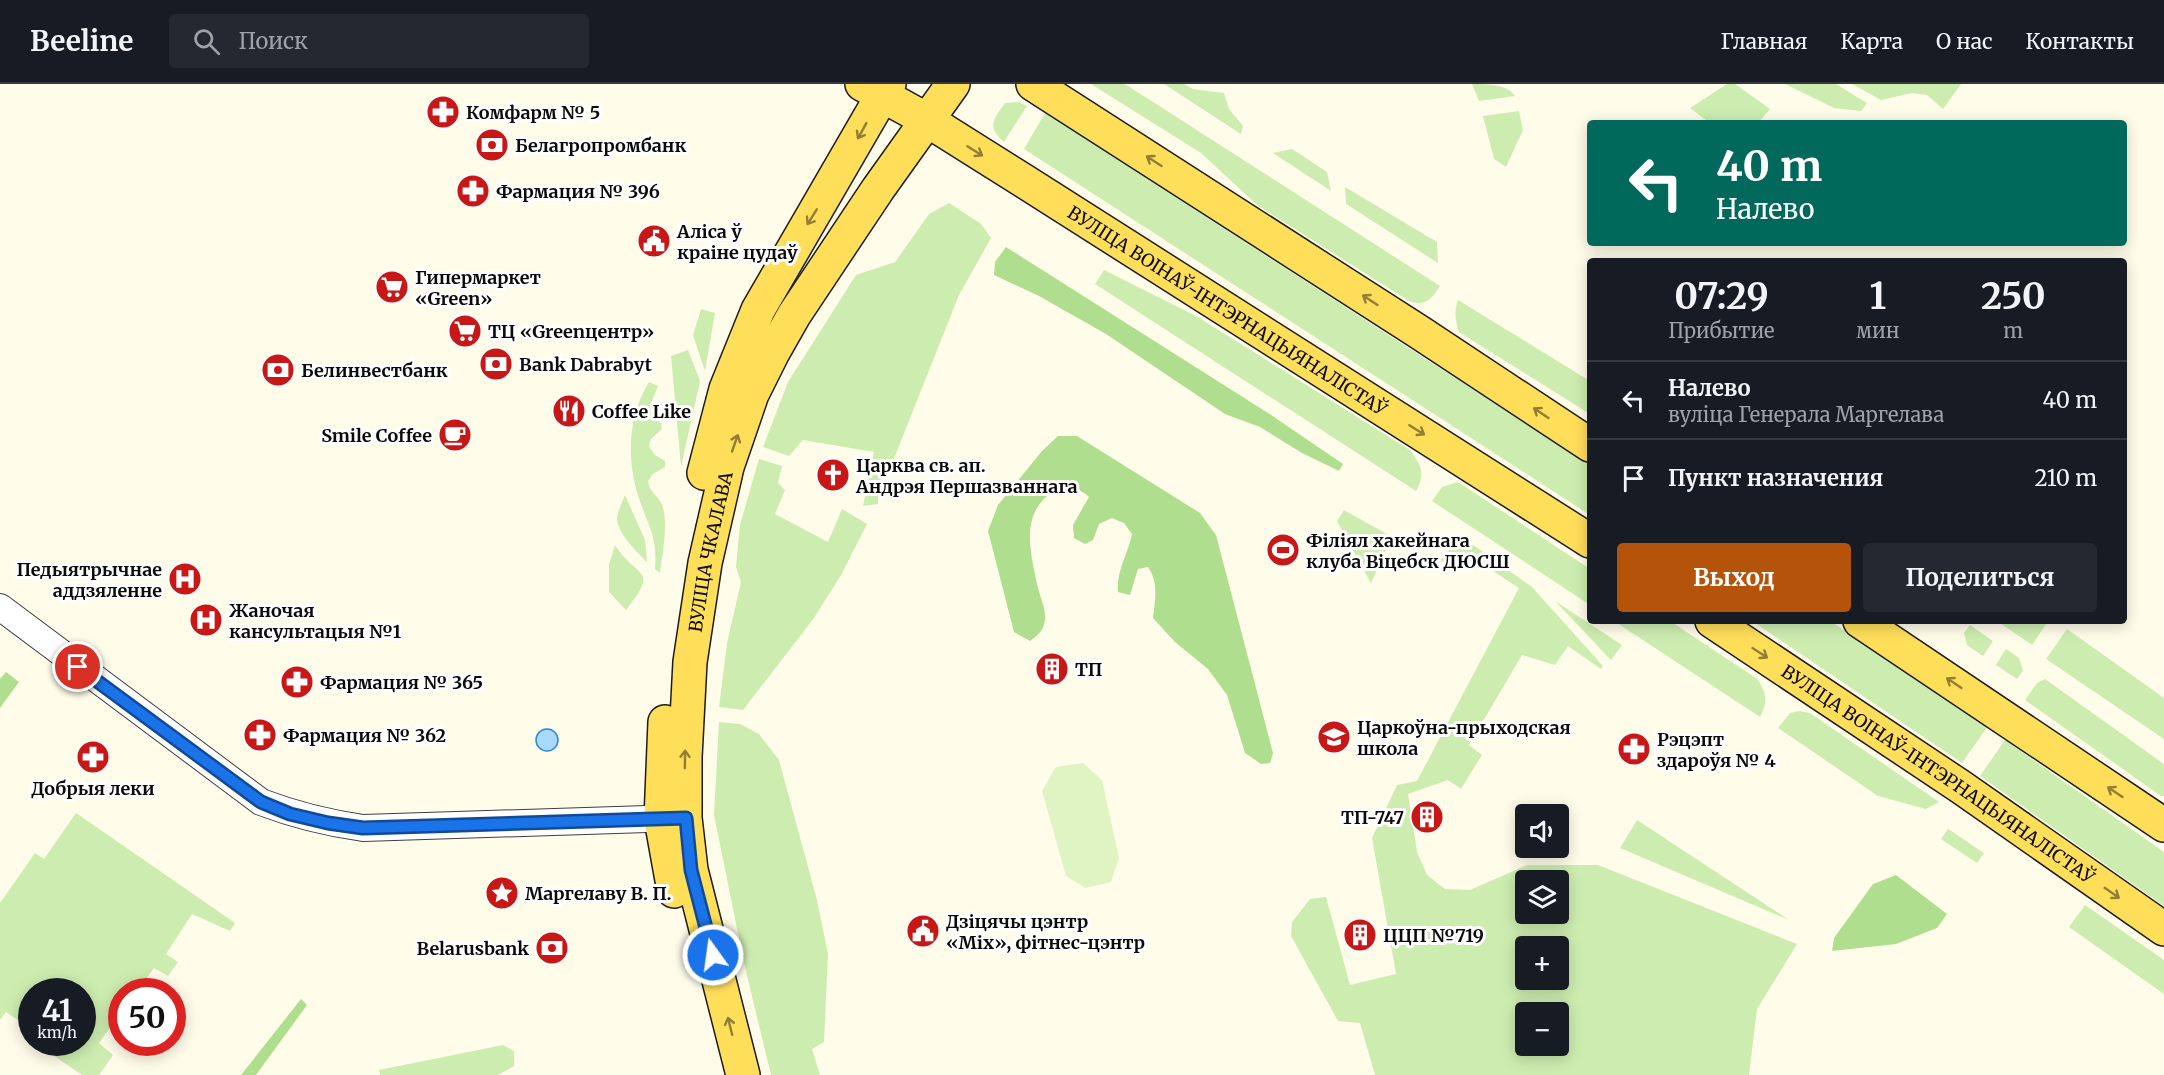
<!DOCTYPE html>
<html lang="ru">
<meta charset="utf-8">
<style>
body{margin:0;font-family:Merriweather,serif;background:#242831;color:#f1f3f6;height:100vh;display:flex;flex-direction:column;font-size:22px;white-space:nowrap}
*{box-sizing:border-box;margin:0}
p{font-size:20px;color:#9ea1a6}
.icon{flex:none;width:33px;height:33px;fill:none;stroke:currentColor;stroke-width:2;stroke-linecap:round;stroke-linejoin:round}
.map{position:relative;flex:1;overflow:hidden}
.details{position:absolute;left:1587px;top:174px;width:540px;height:366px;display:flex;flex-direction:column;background:#171b24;border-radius:6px;box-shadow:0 3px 15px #0003}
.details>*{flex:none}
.hud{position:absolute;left:1587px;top:36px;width:540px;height:126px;border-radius:6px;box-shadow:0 3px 15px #0003;background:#00695c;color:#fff;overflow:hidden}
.controls{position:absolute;left:1515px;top:720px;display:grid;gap:12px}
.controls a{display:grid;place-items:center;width:54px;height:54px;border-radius:6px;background:#171b24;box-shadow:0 3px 15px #0003;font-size:30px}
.speed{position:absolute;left:18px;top:894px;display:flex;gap:12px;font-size:30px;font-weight:700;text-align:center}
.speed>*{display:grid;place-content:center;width:78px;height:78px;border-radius:50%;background:#171b24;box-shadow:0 3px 15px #0003;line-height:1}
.speed small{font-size:15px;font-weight:400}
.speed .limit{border:9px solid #d22;background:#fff;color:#111}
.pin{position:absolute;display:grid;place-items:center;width:51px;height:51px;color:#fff;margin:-26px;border:3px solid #fff;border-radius:50%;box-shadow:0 2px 6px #0007}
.me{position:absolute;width:66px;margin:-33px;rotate:346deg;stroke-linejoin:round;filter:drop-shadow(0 0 4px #0008)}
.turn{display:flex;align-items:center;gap:21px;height:126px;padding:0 30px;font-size:27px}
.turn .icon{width:78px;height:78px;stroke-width:2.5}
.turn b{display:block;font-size:42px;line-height:51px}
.eta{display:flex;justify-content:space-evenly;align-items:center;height:102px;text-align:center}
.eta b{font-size:36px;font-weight:700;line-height:42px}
.action{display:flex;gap:12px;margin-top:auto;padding:12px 30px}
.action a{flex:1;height:69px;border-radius:6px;background:#b45309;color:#fff;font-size:24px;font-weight:700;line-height:69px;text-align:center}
.action a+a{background:#242831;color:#f1f3f6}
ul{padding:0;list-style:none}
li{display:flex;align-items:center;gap:18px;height:78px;padding:0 30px;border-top:2px solid #363941}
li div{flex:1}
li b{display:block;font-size:22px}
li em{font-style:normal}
header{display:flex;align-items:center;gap:36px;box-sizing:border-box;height:84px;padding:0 30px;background:#171b24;border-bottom:2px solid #363941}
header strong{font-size:28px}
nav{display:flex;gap:33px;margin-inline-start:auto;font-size:21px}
.search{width:420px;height:54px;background:#242831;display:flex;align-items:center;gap:15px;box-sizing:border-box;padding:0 21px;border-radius:6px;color:#9ea1a6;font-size:22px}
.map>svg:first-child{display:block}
</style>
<header>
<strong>Beeline</strong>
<div class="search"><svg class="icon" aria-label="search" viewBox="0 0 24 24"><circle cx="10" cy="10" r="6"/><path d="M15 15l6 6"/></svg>Поиск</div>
<nav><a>Главная</a><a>Карта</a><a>О нас</a><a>Контакты</a></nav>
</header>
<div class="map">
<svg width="2164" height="991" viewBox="0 0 2164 991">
<rect width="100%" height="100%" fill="#fffcea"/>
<g fill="#cdedb0" fill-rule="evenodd">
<path d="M 1091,0 L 1125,0 L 1440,202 C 1432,215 1425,223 1409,217 L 1257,121 L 1201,69 Z"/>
<path d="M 1164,0 L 1184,0 L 1193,5 L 1224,9 L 1229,25 L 1243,42 L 1241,50 Z"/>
<path d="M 1472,0 C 1488,0 1507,0 1515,12 L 1479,17 Z"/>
<path d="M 1727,0 L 1735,0 L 1770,25 L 1758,39 L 1710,39 L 1690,24 Z"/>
<path d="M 1785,0 L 1836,0 L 1867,19 L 1861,27 L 1834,24 Z"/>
<path d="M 1852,0 L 1961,0 L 1943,25 L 1927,11 L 1912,9 L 1881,16 Z"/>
<path d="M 1018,18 L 1027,22 L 1004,58 C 987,43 992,37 1005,19 Z"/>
<path d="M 1519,27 L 1523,46 L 1506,83 L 1494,75 L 1483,32 Z"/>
<path d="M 1045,29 L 1590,381 L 1590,431 L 1024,65 Z"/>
<path d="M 1292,65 L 1327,88 L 1331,107 L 1273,69 Z"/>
<path d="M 1345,103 L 1437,158 L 1438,179 L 1346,120 Z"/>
<path d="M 949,119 L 981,140 L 991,154 L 959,211 L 891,382 L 878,400 L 878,420 L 863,422 L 874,368 L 803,356 L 789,372 L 763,363 L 788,298 L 856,191 L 895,178 L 929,130 Z"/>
<path d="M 1104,186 L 1196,232 L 1410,366 C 1421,382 1426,388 1416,407 L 1095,200 Z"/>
<path d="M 1458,216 L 1590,297 L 1590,330 L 1459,248 C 1455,237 1454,227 1458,216 Z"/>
<path d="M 701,225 L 715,229 L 705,287 L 693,251 Z"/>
<path d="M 688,266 L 700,297 L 681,383 L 671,272 Z"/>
<path d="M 649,298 L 658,302 C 652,318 644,328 661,339 L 662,345 L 651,355 L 649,362 L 655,371 L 665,377 L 665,383 L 653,390 L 648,397 C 649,408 658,411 662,421 C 669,437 662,472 660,489 L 655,485 C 657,456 652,449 642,423 C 626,382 626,335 649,298 Z"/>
<path d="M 759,375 L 782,382 L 778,399 L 785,406 L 775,430 L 828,458 L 842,425 L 867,440 L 841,491 L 814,534 L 743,626 L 719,623 L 727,559 L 741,498 L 736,483 L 740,441 Z"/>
<path d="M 1458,398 L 1590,485 L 1590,521 L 1432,417 L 1442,403 Z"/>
<path d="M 625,411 L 645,456 L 647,478 C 637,468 617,449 617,434 C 618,427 622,418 625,411 Z"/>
<path d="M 1344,426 L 1392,453 L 1371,499 L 1337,437 Z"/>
<path d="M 1469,458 L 1532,503 L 1603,582 L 1601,585 L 1568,562 L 1555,581 L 1522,571 L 1469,661 L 1482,671 L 1461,705 L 1448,696 L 1408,710 L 1417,768 L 1427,791 L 1445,805 L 1470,806 L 1527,781 L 1598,781 L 1797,860 L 1757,925 L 1749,991 L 1375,991 L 1360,939 L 1338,937 L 1291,852 L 1292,838 L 1310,815 L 1326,813 L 1350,901 L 1396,890 L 1372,754 L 1397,701 L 1417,697 L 1519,504 L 1462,467 L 1451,484 L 1440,476 L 1450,465 ZM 1526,796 L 1558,796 L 1558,830 L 1526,830 ZM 1526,862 L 1558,862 L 1558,896 L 1526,896 ZM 1526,928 L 1558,928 L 1558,962 L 1526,962 Z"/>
<path d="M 615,461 C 636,495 661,483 626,526 L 609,508 L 609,480 Z"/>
<path d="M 1555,517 L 1622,561 L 1611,576 Z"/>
<path d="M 1614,537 L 1670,537 L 1756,594 C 1767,607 1768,619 1760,633 Z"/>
<path d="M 1752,537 L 1830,537 L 1988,642 L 1962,679 Z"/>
<path d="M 1997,537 L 2048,537 L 2032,561 Z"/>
<path d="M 1970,541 L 1993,557 L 1983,572 L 1967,561 L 1964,549 Z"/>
<path d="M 2067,545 L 2164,614 L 2164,655 L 2046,575 Z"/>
<path d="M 2006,565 L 2019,574 L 2023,587 L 2017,595 L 1996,581 Z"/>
<path d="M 2045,595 L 2164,680 L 2164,712 L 2161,712 L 2025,616 L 2037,599 Z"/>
<path d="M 1799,627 L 1810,629 L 1939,718 L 1926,725 L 1878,712 L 1778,644 L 1790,629 Z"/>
<path d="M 719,638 L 740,640 L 759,650 L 779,676 L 817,816 L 828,870 L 824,958 L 812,965 L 820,991 L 771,991 L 744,879 L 714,731 Z"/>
<path d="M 2005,656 L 2164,768 L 2164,822 L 1980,692 Z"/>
<path d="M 76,729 L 235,839 L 230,847 L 192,830 L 166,870 L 178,878 L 168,892 L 154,884 L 137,907 L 122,908 L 121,928 L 99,959 L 113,971 L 99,991 L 82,991 L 47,967 L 53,959 L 82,958 L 82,908 L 32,908 L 31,945 L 6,928 L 0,936 L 0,819 L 35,769 L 44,775 Z"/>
<path d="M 1637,736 L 1789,836 L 1620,764 Z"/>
<path d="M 1948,745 L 1984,769 L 1977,779 L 1941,755 Z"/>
<path d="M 2085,821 L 2164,876 L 2164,910 L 2069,843 Z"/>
<path d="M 503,961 L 514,967 L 514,982 L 498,991 L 380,991 L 379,986 Z"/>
</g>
<g fill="#afdf8e">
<path d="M 1006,163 L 1268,329 L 1343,380 L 1339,387 L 1302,369 L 1260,343 L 1225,330 L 1106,250 L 1039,212 L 994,191 L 995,178 Z"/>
<path d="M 1058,352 L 1077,352 L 1200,429 L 1216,451 L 1273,669 L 1270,679 L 1261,680 L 1245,669 L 1227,611 L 1208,585 L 1175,558 L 1153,534 C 1155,516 1159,499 1148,483 L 1138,485 L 1130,511 L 1118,508 C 1116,487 1128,470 1132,450 L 1124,439 L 1112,434 L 1099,440 L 1093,456 L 1085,460 L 1074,454 L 1073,441 L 1089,413 C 1082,406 1069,400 1059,404 C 1018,426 1030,466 1038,504 C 1040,513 1046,525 1045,535 C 1044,547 1038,551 1030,557 L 1014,548 L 988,447 L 998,421 L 1042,367 Z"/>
<path d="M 6,588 L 19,598 L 0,624 L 0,595 Z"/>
<path d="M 1896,791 L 1947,830 L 1937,844 L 1896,860 L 1832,867 L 1834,854 L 1873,800 Z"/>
<path d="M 301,915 L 307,921 L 256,991 L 241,991 Z"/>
</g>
<path fill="#e0f3c2" d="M 1083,679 L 1102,696 L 1119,774 L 1111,798 L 1085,804 L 1066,792 L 1042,707 L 1056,683 Z"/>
<circle fill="#a9d9fc" stroke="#298bda" stroke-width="1.5" cx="547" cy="656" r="11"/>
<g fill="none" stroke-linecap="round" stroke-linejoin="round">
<defs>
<path id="minor" d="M 0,523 L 261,718 C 295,731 328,739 363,744 L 678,734"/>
<g id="major">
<path id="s1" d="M 862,0 L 927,36 L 1024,97 L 1590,457"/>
<path d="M 1033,0 L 1419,248 L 1590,361"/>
<path d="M 704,389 L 726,305 L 758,226 L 889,0"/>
<path id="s2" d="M 1712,537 L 1961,703 L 2164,845"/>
<path d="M 1860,537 L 2164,741"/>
<path d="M 665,638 L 661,735 L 674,807"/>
<path id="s3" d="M 743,991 L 691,786 L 685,734 L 685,673 L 690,578 L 705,479 L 727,383 L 752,310 L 773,268 L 794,231 L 878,105 L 953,0"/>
</g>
</defs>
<use href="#minor" stroke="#3e3e3e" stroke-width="28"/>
<use href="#major" stroke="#1c1c1c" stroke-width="36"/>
<use href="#minor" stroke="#fff" stroke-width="26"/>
<use href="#major" stroke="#ffde5a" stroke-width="33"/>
</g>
<defs><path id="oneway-shaft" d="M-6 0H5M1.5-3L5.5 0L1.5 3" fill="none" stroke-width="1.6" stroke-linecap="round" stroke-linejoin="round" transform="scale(1.5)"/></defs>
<g stroke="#917f36">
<use href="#oneway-shaft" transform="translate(862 47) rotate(119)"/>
<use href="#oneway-shaft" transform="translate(975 67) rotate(32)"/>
<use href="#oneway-shaft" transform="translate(1154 77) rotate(-147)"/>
<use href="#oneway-shaft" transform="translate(812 133) rotate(122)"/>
<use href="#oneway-shaft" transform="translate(1370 216) rotate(-147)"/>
<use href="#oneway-shaft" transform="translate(1541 329) rotate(-146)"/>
<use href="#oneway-shaft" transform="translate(1417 346) rotate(32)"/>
<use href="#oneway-shaft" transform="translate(735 359) rotate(-71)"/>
<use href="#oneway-shaft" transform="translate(1760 569) rotate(33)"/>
<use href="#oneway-shaft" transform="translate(1954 599) rotate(-146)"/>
<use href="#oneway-shaft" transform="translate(685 675) rotate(-89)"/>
<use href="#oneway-shaft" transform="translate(2115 708) rotate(-146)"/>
<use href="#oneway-shaft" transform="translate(2112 809) rotate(35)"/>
<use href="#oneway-shaft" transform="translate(730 942) rotate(-104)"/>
</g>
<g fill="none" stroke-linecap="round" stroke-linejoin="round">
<defs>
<path id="route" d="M 78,583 L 261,718 L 290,730 L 328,739 L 363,744 L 686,734 L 691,786 L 713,871"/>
</defs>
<use href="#route" stroke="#114b97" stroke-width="15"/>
<use href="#route" stroke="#1a73e8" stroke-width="10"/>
</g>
<defs>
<symbol id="pharmacy-disc" viewBox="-11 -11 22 22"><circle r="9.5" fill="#c81717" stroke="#fff"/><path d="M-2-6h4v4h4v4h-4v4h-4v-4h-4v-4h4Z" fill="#fff"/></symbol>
<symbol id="bank-disc" viewBox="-11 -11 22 22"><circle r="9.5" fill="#c81717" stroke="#fff"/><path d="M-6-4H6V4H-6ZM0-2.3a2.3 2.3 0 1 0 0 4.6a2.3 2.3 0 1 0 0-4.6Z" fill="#fff"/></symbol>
<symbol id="civic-disc" viewBox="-11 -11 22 22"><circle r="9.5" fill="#c81717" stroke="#fff"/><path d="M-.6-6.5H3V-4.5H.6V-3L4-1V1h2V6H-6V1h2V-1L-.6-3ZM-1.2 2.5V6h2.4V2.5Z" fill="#fff"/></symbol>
<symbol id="supermarket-disc" viewBox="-11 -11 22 22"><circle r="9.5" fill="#c81717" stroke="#fff"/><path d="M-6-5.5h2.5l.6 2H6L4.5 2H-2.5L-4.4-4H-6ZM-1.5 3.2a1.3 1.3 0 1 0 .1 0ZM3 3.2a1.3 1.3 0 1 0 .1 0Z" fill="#fff"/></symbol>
<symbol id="restaurant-disc" viewBox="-11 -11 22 22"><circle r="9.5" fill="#c81717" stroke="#fff"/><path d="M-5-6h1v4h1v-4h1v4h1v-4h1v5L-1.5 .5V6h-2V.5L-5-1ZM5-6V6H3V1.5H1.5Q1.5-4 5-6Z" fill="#fff"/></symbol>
<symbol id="cafe-disc" viewBox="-11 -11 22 22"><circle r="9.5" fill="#c81717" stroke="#fff"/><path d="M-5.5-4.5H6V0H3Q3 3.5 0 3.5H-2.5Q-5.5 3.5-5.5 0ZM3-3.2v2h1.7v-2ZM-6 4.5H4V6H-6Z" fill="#fff"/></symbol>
<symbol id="church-disc" viewBox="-11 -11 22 22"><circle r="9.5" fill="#c81717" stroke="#fff"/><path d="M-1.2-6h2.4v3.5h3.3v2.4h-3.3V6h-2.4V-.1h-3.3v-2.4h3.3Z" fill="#fff"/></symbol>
<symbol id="stadium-disc" viewBox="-11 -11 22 22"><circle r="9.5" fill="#c81717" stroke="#fff"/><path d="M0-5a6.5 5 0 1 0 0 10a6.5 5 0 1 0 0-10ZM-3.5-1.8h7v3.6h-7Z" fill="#fff"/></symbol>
<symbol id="hospital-disc" viewBox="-11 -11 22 22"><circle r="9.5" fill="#c81717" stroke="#fff"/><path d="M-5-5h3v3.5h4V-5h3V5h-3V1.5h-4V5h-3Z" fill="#fff"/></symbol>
<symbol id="building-disc" viewBox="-11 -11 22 22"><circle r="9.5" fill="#c81717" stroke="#fff"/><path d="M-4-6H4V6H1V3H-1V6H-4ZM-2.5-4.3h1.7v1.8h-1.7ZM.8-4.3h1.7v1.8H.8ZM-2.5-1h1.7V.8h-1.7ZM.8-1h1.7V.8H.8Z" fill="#fff"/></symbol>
<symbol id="school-disc" viewBox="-11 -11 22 22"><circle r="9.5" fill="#c81717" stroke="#fff"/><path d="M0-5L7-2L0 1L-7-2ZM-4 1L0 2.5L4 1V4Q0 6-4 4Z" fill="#fff"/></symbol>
<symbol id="sight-disc" viewBox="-11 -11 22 22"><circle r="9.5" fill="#c81717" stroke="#fff"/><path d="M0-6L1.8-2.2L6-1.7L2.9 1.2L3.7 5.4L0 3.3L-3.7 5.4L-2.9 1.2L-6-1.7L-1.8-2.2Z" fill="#fff"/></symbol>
</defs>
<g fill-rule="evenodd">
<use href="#pharmacy-disc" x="424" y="9" width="38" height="38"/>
<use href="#bank-disc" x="473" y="42" width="38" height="38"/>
<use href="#pharmacy-disc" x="454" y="88" width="38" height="38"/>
<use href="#civic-disc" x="635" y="138" width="38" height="38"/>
<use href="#supermarket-disc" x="373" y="184" width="38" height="38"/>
<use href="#supermarket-disc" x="446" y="228" width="38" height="38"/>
<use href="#bank-disc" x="477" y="261" width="38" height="38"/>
<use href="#bank-disc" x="259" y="267" width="38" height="38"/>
<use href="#restaurant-disc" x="550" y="308" width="38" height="38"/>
<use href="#cafe-disc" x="436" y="332" width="38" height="38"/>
<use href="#church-disc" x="814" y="372" width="38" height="38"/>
<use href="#stadium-disc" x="1264" y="447" width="38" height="38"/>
<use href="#hospital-disc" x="166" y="476" width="38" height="38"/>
<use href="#hospital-disc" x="187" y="517" width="38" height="38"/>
<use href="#building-disc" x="1033" y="566" width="38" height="38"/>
<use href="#pharmacy-disc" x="278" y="579" width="38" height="38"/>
<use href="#pharmacy-disc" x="241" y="632" width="38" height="38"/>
<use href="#school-disc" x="1315" y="634" width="38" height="38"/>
<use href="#pharmacy-disc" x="1615" y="646" width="38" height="38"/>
<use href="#pharmacy-disc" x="74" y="654" width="38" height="38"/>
<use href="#building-disc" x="1408" y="714" width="38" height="38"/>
<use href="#sight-disc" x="483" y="790" width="38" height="38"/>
<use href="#civic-disc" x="904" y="828" width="38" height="38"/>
<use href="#building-disc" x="1341" y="832" width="38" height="38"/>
<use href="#bank-disc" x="533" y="845" width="38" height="38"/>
</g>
<g text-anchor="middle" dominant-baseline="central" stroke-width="6" stroke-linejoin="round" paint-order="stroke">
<g font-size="18" font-weight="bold" fill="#0b0b0b" stroke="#fff" text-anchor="start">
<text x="466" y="28">Комфарм № 5</text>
<text x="515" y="61">Белагропромбанк</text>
<text x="496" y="107">Фармация № 396</text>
<text x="677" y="147">Аліса ў<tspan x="677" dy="21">краіне цудаў</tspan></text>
<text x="415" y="193">Гипермаркет<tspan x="415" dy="21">«Green»</tspan></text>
<text x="488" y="247">ТЦ «Greenцентр»</text>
<text x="519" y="280">Bank Dabrabyt</text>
<text x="301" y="286">Белинвестбанк</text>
<text x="592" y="327">Coffee Like</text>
<text x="432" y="351" text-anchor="end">Smile Coffee</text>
<text x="856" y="381">Царква св. ап.<tspan x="856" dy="21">Андрэя Першазваннага</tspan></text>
<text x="1306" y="456">Філіял хакейнага<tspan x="1306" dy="21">клуба Віцебск ДЮСШ</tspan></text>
<text x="162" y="485" text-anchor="end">Педыятрычнае<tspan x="162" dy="21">аддзяленне</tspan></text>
<text x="229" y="526">Жаночая<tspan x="229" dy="21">кансультацыя №1</tspan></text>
<text x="1075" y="585">ТП</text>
<text x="320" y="598">Фармация № 365</text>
<text x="1357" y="643">Царкоўна-прыходская<tspan x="1357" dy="21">школа</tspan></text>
<text x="283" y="651">Фармация № 362</text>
<text x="1657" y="655">Рэцэпт<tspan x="1657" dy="21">здароўя № 4</tspan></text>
<text x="93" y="704" text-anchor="middle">Добрыя леки</text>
<text x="1404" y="733" text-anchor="end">ТП-747</text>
<text x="525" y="809">Маргелаву В. П.</text>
<text x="946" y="837">Дзіцячы цэнтр<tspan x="946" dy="21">«Mix», фітнес-цэнтр</tspan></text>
<text x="1383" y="851">ЦЦП №719</text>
<text x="529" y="864" text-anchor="end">Belarusbank</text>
</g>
<g font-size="18" fill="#0b0b0b" stroke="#fff">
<text stroke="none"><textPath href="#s1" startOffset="430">ВУЛІЦА ВОІНАЎ-ІНТЭРНАЦЫЯНАЛІСТАЎ</textPath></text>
<text stroke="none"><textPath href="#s3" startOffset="532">ВУЛІЦА ЧКАЛАВА</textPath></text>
<text stroke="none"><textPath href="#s2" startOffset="273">ВУЛІЦА ВОІНАЎ-ІНТЭРНАЦЫЯНАЛІСТАЎ</textPath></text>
</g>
</g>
</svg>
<div class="controls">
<a><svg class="icon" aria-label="sound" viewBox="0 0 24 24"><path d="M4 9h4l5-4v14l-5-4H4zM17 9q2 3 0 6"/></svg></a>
<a><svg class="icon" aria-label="layers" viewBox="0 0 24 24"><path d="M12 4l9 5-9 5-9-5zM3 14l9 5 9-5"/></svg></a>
<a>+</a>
<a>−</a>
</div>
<div class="speed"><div>41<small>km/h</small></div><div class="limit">50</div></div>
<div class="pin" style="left:78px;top:583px;background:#d93025"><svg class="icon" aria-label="arrive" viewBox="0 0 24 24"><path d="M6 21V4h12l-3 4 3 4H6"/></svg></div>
<svg class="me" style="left:713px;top:871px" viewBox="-20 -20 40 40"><circle r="17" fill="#1a73e8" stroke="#fff" stroke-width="3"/><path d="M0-11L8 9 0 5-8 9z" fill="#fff"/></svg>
<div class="hud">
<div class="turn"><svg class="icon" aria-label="left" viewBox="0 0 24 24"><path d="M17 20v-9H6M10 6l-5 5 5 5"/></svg><div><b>40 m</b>Налево</div></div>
</div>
<section class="details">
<div class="eta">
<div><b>07:29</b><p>Прибытие</p></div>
<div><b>1</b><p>мин</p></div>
<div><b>250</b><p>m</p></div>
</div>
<ul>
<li><svg class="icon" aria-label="left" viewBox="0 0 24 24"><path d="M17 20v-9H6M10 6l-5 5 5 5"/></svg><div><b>Налево</b><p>вуліца Генерала Маргелава</p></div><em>40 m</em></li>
<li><svg class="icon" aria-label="arrive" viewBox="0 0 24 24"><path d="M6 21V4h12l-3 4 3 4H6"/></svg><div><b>Пункт назначения</b></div><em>210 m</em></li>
</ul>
<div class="action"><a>Выход</a><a>Поделиться</a></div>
</section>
</div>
